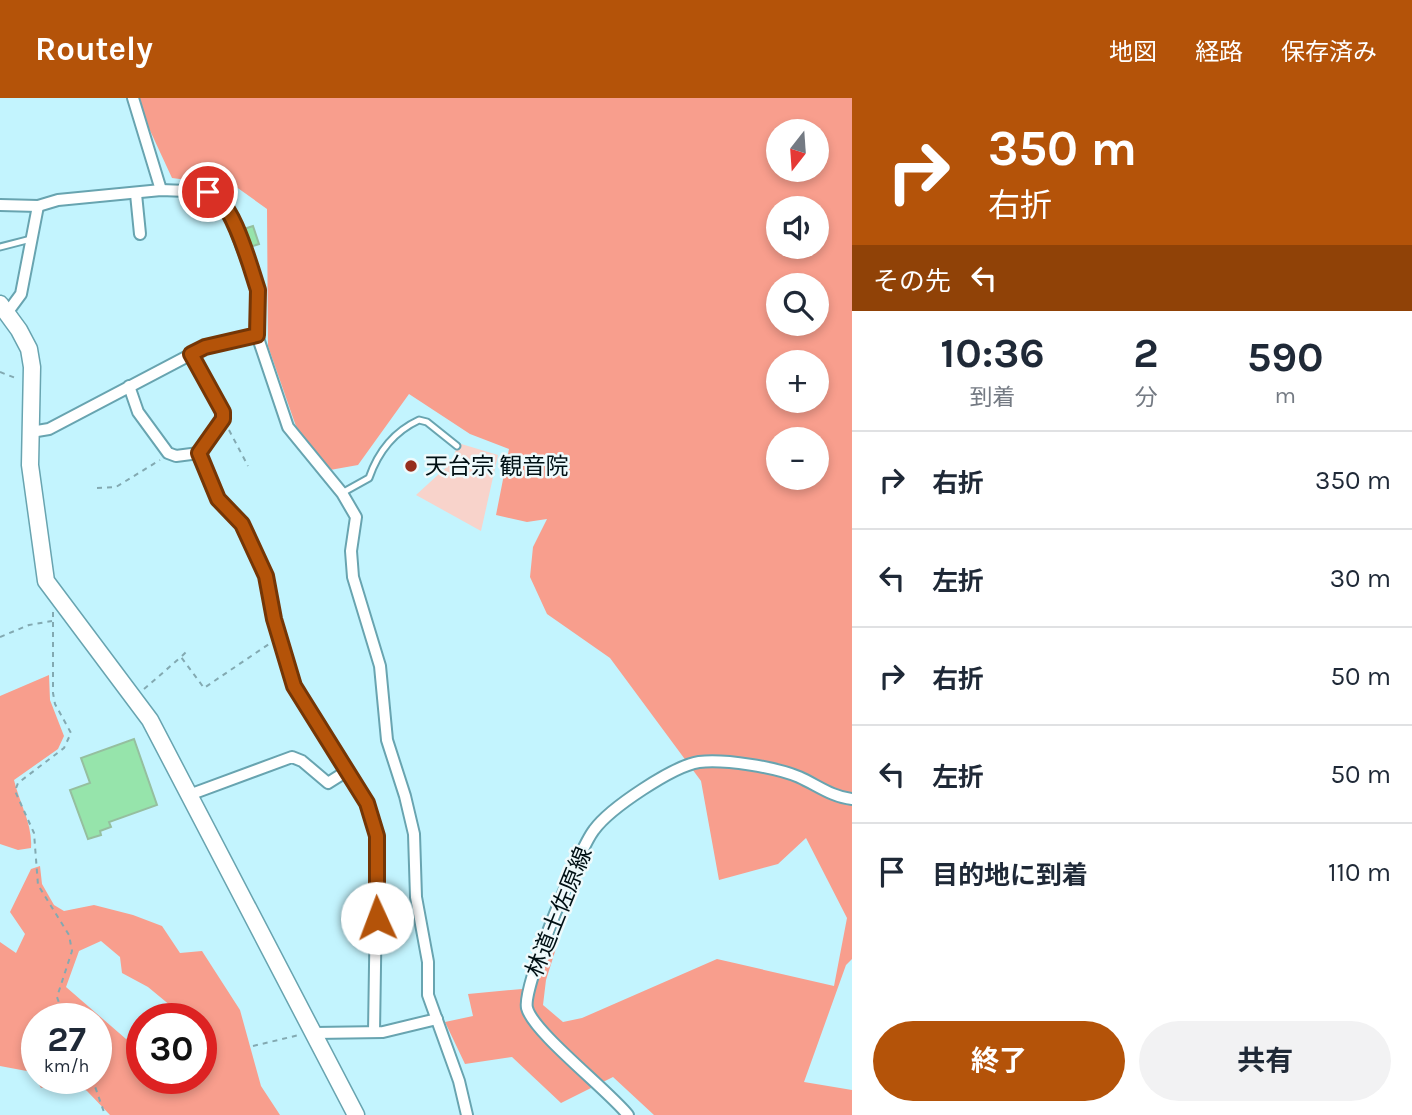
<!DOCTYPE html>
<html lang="ja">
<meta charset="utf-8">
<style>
body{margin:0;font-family:Karla,"Noto Sans JP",sans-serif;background:#f2f2f3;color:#1f2937;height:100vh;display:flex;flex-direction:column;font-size:26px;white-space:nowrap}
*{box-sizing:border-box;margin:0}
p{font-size:23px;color:#747a83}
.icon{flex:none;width:38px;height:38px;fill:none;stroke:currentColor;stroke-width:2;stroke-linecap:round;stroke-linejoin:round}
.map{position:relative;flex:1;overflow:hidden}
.details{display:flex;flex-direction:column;background:#fff;width:560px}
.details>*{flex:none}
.banner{background:#b45309;color:#fff;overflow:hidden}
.needle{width:46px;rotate:197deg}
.buttons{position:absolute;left:766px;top:21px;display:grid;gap:14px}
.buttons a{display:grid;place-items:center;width:63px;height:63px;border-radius:50%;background:#fff;box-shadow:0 4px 10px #0003;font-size:35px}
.speed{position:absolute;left:21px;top:905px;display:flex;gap:14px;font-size:35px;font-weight:700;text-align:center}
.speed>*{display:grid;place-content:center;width:91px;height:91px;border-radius:50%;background:#fff;box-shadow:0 4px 10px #0003;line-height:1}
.speed small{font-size:18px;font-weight:400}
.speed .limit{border:10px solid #d22;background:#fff;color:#111}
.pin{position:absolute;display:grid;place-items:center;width:60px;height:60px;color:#fff;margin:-30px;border:4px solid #fff;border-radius:50%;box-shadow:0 2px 7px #0007}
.me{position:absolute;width:77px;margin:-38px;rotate:358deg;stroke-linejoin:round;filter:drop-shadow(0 0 5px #0008)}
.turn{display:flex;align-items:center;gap:24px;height:147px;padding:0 21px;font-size:32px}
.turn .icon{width:91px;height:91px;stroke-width:2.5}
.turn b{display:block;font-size:49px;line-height:60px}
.then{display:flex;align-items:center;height:66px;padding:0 21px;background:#0003;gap:14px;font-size:26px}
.eta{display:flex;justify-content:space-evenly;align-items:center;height:119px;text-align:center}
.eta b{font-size:42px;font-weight:700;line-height:49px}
.primary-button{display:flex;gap:14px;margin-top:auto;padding:14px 21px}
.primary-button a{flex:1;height:80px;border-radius:42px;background:#b45309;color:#fff;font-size:28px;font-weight:700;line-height:80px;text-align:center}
.primary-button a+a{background:#f2f2f3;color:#1f2937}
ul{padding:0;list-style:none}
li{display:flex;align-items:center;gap:21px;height:98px;padding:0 21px;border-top:2px solid #e0e1e3}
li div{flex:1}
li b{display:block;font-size:26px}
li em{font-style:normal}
header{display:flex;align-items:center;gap:42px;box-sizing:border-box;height:98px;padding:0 35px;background:#b45309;color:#fff}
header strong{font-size:33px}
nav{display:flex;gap:38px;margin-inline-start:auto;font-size:24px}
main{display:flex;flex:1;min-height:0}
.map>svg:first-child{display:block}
</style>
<header>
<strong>Routely</strong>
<nav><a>地図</a><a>経路</a><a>保存済み</a></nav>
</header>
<main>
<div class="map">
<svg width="852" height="1017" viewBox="0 0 852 1017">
<rect width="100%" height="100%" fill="#c3f4fe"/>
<path fill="#f8d3cb" d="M 458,345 L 498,357 L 481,433 L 416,397 L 452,364 Z"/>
<g fill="#f89e8d" fill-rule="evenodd">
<path d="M 135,0 L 852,0 L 852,861 L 846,867 L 804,984 L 852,992 L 852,1017 L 654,1017 L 613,979 L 561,1005 L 512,959 L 465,966 L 445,924 L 473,918 L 468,896 L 522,891 L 529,898 L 549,849 L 558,844 L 546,882 L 543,907 L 563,924 L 582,920 L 717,861 L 834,888 L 847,820 L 806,740 L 778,766 L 719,782 L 701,683 L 610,560 L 547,516 L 530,479 L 533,449 L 547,421 L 527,424 L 496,417 L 509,351 L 470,336 L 409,296 L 358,367 L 330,372 L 299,337 L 268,248 L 267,111 L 235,88 L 172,80 ZM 779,33 L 817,33 L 817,72 L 779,72 ZM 779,110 L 817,110 L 817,149 L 779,149 ZM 779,187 L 817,187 L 817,226 L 779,226 ZM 779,264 L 817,264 L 817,303 L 779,303 ZM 779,341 L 817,341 L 817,380 L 779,380 Z"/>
<path d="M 49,577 L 50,602 L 64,638 L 58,651 L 14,682 C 19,704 33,727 31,750 L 18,752 L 0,746 L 0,598 Z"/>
<path d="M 40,768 L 42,786 L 54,807 L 64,813 L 94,807 L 133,817 L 162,828 L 180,855 L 202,853 L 240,912 L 261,988 L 280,1017 L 110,1017 L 87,993 L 69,982 L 41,990 L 32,974 L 0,968 L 0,844 L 16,855 L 25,836 L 10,814 L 31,771 ZM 101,843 L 120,859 L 122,875 L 148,889 L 171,908 L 155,920 L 201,920 L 201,980 L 142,980 L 142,930 L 126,941 L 66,889 L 79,853 ZM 37,920 L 96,920 L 96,980 L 37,980 Z"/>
</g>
<g fill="#96e4ab" stroke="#95bf9f" stroke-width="2">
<path d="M 253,128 L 259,146 L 250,149 L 244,131 Z"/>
<path d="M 134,641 L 157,707 L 109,724 L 111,729 L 100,733 L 101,737 L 88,741 L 70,692 L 90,685 L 81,660 Z"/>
</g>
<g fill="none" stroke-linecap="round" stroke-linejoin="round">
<defs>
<g id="lane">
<path d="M 0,149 L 31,141"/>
<path d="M 342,395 L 369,380 C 378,354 393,334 419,322 L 427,324 L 457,348"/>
</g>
<g id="street">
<path d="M 133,0 L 161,92"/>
<path d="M 136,96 L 140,136"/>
<path d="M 0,107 L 38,108 L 58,102 L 161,92 L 213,94 L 227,109 L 258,192 L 257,237 L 288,329 L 342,395 L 356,419 L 351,453 L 353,479 L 380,568 L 387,642 L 405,698 L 414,736 L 416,799 L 428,864 L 428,897 L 459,983 L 467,1017"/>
<path d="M 7,215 L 21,196 L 38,108"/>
<path d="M 129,288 L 138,314 L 168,355 L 176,358 L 199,355 L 223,321 L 223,314 L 191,256"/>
<path d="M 31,334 L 49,331 L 205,249 L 257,237"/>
<path d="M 199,355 L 218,401 L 242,426 L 266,478 L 274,521 L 294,588 L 367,705 L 377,738 L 374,934"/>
<path d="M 189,697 L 292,659 L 302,663 L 328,685 L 347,673"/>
<path d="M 315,935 L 383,934 L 437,921"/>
<path d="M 628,1017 C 608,992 533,934 527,910 C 522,890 579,751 594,732 C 610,710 673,668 699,664 C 725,661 775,669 799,679 C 817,687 832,699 852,701"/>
</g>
<path id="secondary" d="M 0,206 L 19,232 L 29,251 L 32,269 L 30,367 L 46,483 L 150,622 L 356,1017"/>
</defs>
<use href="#lane" stroke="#68a4b0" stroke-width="9"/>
<use href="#street" stroke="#68a4b0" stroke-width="14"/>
<use href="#secondary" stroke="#68a4b0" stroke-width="19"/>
<g stroke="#83a9b1" stroke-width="2" stroke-dasharray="5 5" stroke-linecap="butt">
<path d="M 0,274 L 18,281"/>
<path d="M 229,332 L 248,368"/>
<path d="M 97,390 L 116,389 L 160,362"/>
<path d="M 53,514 L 53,595 L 55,606 L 71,635 L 64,650 L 18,685 L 15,693 L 34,735 L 38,787 L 69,837 L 72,853 L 57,899 L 63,916 L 70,920"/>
<path d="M 0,539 L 29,527 L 52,523"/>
<path d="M 182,558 L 189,551"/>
<path d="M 144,591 L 181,559 L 204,590 L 269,546"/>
<path d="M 253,948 L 299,937"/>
<path d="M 92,980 L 105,1017"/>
</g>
<use href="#lane" stroke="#fff" stroke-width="5"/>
<use href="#street" stroke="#fff" stroke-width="10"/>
<use href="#secondary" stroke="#fff" stroke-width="16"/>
</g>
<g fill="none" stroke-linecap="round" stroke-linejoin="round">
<defs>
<path id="route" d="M 208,94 C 232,99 250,168 258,192 L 257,237 L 205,249 L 191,256 L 223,314 L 223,321 L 199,355 L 218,401 L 242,426 L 266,478 L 274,521 L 294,588 L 367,705 L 377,738 L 377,820"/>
</defs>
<use href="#route" stroke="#753606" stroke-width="18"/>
<use href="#route" stroke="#b45309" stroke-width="12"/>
</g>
<circle fill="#962d1c" stroke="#eefafc" stroke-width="2.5" cx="411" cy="368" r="7"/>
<g text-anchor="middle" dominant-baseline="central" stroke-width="5" stroke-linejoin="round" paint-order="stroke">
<g font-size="23" fill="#001014" stroke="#eefafc" text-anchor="start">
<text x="425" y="368">天台宗 観音院</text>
</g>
<g font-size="23" fill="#001014" stroke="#eefafc">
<text transform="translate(559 814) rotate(-68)">林道土佐原線</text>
</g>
</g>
</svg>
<div class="buttons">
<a><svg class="needle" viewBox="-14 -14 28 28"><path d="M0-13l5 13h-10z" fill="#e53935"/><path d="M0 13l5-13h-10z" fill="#747a83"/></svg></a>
<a><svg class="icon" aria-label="sound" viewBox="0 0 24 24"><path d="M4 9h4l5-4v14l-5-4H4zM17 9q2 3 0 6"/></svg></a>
<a><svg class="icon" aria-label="search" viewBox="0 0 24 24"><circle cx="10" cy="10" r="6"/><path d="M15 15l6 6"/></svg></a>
<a>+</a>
<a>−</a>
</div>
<div class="speed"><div>27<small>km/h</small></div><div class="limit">30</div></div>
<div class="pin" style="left:208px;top:94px;background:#d93025"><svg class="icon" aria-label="arrive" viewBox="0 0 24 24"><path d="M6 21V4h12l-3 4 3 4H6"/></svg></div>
<svg class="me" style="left:377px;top:820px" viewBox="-20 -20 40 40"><circle r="19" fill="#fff"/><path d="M0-13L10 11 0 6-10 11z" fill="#b45309"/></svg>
</div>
<section class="details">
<div class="banner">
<div class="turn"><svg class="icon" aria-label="right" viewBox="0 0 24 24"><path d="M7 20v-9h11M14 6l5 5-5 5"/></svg><div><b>350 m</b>右折</div></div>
<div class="then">その先<svg class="icon" aria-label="left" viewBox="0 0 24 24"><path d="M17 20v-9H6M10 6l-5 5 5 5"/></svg></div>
</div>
<div class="eta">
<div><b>10:36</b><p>到着</p></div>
<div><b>2</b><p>分</p></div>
<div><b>590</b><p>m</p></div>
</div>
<ul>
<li><svg class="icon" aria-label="right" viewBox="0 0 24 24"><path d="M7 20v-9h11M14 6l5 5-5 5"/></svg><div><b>右折</b></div><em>350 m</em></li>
<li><svg class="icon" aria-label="left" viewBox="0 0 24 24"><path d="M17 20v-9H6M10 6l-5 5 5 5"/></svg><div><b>左折</b></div><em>30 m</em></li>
<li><svg class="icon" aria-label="right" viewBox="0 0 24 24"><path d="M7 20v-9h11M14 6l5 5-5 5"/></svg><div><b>右折</b></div><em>50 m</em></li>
<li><svg class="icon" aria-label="left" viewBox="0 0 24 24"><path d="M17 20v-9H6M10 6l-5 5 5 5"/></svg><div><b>左折</b></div><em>50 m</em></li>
<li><svg class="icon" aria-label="arrive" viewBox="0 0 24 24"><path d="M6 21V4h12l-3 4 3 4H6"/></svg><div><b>目的地に到着</b></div><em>110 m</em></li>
</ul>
<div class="primary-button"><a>終了</a><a>共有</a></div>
</section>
</main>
